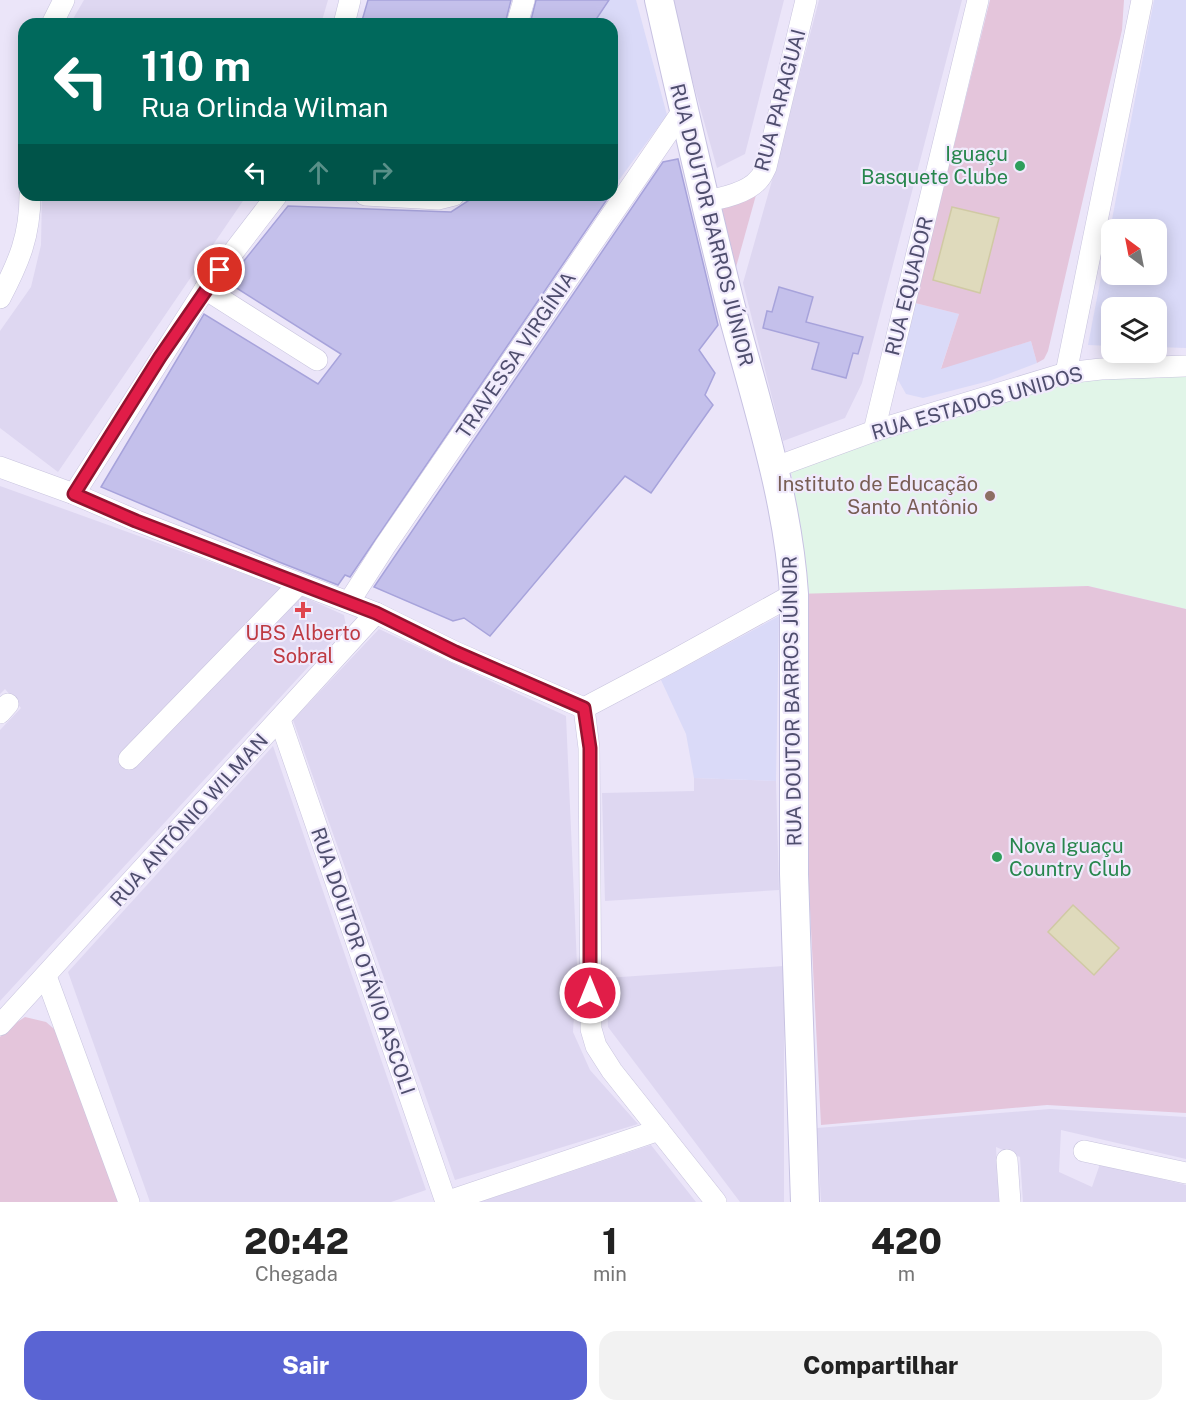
<!DOCTYPE html>
<html lang="pt">
<meta charset="utf-8">
<style>
body{margin:0;font-family:"Public Sans",sans-serif;background:#f2f2f2;color:#222;height:100vh;display:flex;flex-direction:column;font-size:22px;white-space:nowrap}
*{box-sizing:border-box;margin:0}
p{font-size:20px;color:#767676}
.icon{flex:none;width:33px;height:33px;fill:none;stroke:currentColor;stroke-width:2;stroke-linecap:round;stroke-linejoin:round}
.map{position:relative;height:1202px;overflow:hidden}
.side{display:flex;flex-direction:column;background:#fff;flex:1}
.side>*{flex:none}
.top-card{position:absolute;left:18px;top:18px;width:600px;height:183px;border-radius:18px;box-shadow:0 3px 15px #0003;background:#00695c;color:#fff;overflow:hidden}
.needle{width:39px;rotate:328deg}
.controls{position:absolute;left:1101px;top:219px;display:grid;gap:12px}
.controls a{display:grid;place-items:center;width:66px;height:66px;border-radius:12px;background:#fff;box-shadow:0 3px 15px #0003;font-size:30px}
.pin{position:absolute;display:grid;place-items:center;width:51px;height:51px;color:#fff;margin:-26px;border:3px solid #fff;border-radius:50%;box-shadow:0 2px 6px #0007}
.me{position:absolute;width:66px;margin:-33px;rotate:0deg;stroke-linejoin:round;filter:drop-shadow(0 0 4px #0008)}
.turn{display:flex;align-items:center;gap:21px;height:126px;padding:0 24px;font-size:27px}
.turn .icon{width:78px;height:78px;stroke-width:2.5}
.turn b{display:block;font-size:42px;line-height:51px}
.lanes{display:flex;align-items:center;height:57px;padding:0 24px;background:#0003;justify-content:center;gap:30px;direction:ltr}
.lanes .off{opacity:.35}
.eta{display:flex;justify-content:space-evenly;align-items:center;height:102px;text-align:center}
.eta b{font-size:36px;font-weight:800;line-height:42px}
.cta{display:flex;gap:12px;margin-top:auto;padding:12px 24px}
.cta a{flex:1;height:69px;border-radius:18px;background:#5a64d3;color:#fff;font-size:24px;font-weight:800;line-height:69px;text-align:center}
.cta a+a{background:#f2f2f2;color:#222}
.map>svg:first-child{display:block}
</style>
<div class="map">
<svg width="1186" height="1202" viewBox="0 0 1186 1202">
<rect width="100%" height="100%" fill="#ebe5f9"/>
<g fill="#ded7f1">
<path d="M 84,0 L 328,0 L 321,24 L 70,24 Z"/>
<path d="M 670,0 L 784,0 L 745,154 L 717,168 Z"/>
<path d="M 819,0 L 962,0 L 862,383 L 845,418 L 783,441 L 743,283 L 773,177 Z"/>
<path d="M 42,195 L 247,195 L 58,472 L 0,428 L 0,331 L 31,287 L 41,245 Z"/>
<path d="M 0,486 L 286,589 L 344,615 L 346,626 L 0,1001 L 0,730 L 21,708 L 5,689 L 0,694 Z"/>
<path d="M 379,629 L 566,716 L 577,965 L 573,1032 L 590,1070 L 638,1124 L 455,1180 L 293,720 Z"/>
<path d="M 273,746 L 426,1190 L 391,1202 L 150,1202 L 68,972 Z"/>
<path d="M 694,778 L 776,781 L 779,890 L 605,901 L 602,793 L 694,791 Z"/>
<path d="M 784,966 L 784,1202 L 740,1202 L 608,1027 L 606,978 Z"/>
<path d="M 1050,1109 L 1186,1117 L 1186,1159 L 1061,1130 L 1059,1172 L 1092,1187 L 1100,1164 L 1186,1185 L 1186,1202 L 1023,1202 L 1020,1157 L 996,1147 L 999,1202 L 821,1202 L 817,1128 Z"/>
<path d="M 651,1145 L 696,1202 L 479,1202 Z"/>
</g>
<g fill="#dadaf8" fill-rule="evenodd">
<path d="M 609,0 L 636,0 L 667,115 L 613,188 L 612,24 L 593,24 Z"/>
<path d="M 1154,0 L 1186,0 L 1186,348 L 1157,347 L 1156,308 L 1112,308 L 1111,346 L 1088,345 ZM 1112,230 L 1156,230 L 1156,274 L 1112,274 Z"/>
<path d="M 915,303 L 959,314 L 941,368 L 1031,341 L 1037,363 L 989,381 L 923,398 L 906,394 L 897,378 Z"/>
<path d="M 779,616 L 776,781 L 694,778 L 686,734 L 661,680 Z"/>
</g>
<path fill="#e1f5e8" d="M 1120,376 L 1186,377 L 1186,609 L 1088,586 L 810,598 L 791,470 L 892,436 L 1073,382 Z"/>
<g fill="#e4c5db">
<path d="M 990,0 L 1124,0 L 1122,30 L 1048,351 L 1044,359 L 1037,363 L 1031,341 L 941,369 L 959,314 L 915,303 Z"/>
<path d="M 761,177 L 728,296 L 710,200 Z"/>
<path d="M 1088,586 L 1186,609 L 1186,1113 L 1047,1105 L 821,1125 L 794,594 Z"/>
<path d="M 25,1017 L 46,1022 L 60,1034 L 120,1202 L 0,1202 L 0,1037 L 8,1028 Z"/>
</g>
<g fill="#dfdabc" stroke="#d0c9a4" stroke-width="1.5">
<path d="M 952,207 L 999,218 L 980,293 L 933,280 Z"/>
<path d="M 1073,905 L 1119,948 L 1094,975 L 1048,932 Z"/>
</g>
<g fill="#c4c0eb" stroke="#a7a3db" stroke-width="1.5">
<path d="M 368,0 L 511,0 L 505,24 L 361,24 Z"/>
<path d="M 536,0 L 609,0 L 593,24 L 530,24 Z"/>
<path d="M 678,159 L 718,325 L 699,350 L 715,373 L 705,395 L 713,405 L 651,493 L 625,476 L 490,636 L 464,618 L 453,621 L 374,587 L 663,162 Z"/>
<path d="M 477,195 L 610,195 L 350,577 L 345,575 L 338,585 L 279,562 L 101,487 L 204,314 L 318,384 L 341,354 L 227,282 L 288,206 L 451,212 Z"/>
<path d="M 779,287 L 813,297 L 806,322 L 863,337 L 858,354 L 853,353 L 846,378 L 812,369 L 819,343 L 763,328 L 767,311 L 772,312 Z"/>
</g>
<g fill="none" stroke-linecap="round" stroke-linejoin="round">
<defs>
<g id="minor">
<path d="M 52,24 L 64,0"/>
<path d="M 344,24 L 350,0"/>
<path d="M 517,24 L 524,0"/>
<path d="M 365,195 L 438,199 L 454,195"/>
<path d="M 706,200 C 722,199 749,192 759,179 C 762,176 764,171 766,167 L 806,0"/>
<path d="M 205,289 L 317,360"/>
<path d="M 0,298 C 19,262 30,236 30,195"/>
<path d="M 1066,373 L 1142,0"/>
<path d="M 874,431 L 978,0"/>
<path d="M 0,467 L 74,494 L 137,521 L 376,613 L 455,652 L 584,708 L 671,662 L 794,594"/>
<path d="M 773,468 L 874,431 L 1066,373 L 1101,369 L 1186,366"/>
<path d="M 74,494 L 205,289 L 277,195"/>
<path d="M 349,602 L 385,546 L 684,109"/>
<path d="M 584,708 L 589,748 L 591,1029 L 596,1046 L 612,1071 L 716,1202"/>
<path d="M 0,713 L 8,704"/>
<path d="M 280,720 L 446,1202"/>
<path d="M 129,759 L 299,584"/>
<path d="M 46,976 L 129,1202"/>
<path d="M 0,1025 L 376,613"/>
<path d="M 1084,1151 L 1186,1173"/>
<path d="M 1007,1160 L 1010,1202"/>
<path d="M 446,1202 L 659,1130"/>
</g>
<path id="secondary" d="M 659,0 C 683,106 707,213 734,319 C 758,409 788,500 794,594 L 794,874 L 805,1202"/>
</defs>
<use href="#minor" stroke="#c8c4de" stroke-width="22"/>
<use href="#secondary" stroke="#c7c2e2" stroke-width="30"/>
<use href="#minor" stroke="#fff" stroke-width="21"/>
<use href="#secondary" stroke="#fff" stroke-width="28"/>
</g>
<g fill="none" stroke-linecap="round" stroke-linejoin="round">
<defs>
<path id="route" d="M 220,270 L 160,357 L 74,494 L 136,521 L 376,613 L 455,652 L 584,708 L 590,748 L 590,993"/>
</defs>
<use href="#route" stroke="#92132f" stroke-width="15"/>
<use href="#route" stroke="#e11d48" stroke-width="10"/>
</g>
<g fill="#2e9e5b" stroke="#f0eafc" stroke-width="2">
<circle cx="1020" cy="166" r="6"/>
<circle cx="997" cy="857" r="6"/>
</g>
<circle fill="#8d6e63" stroke="#f0eafc" stroke-width="2" cx="990" cy="496" r="6"/>
<path fill="#e0444e" stroke="#f0eafc" stroke-width="2" d="M300 601h6v6h6v6h-6v6h-6v-6h-6v-6h6z"/>
<g text-anchor="middle" dominant-baseline="central" stroke-width="4.5" stroke-linejoin="round" paint-order="stroke">
<g font-size="20" fill="#4f4e6e" stroke="#f0eafc">
<text transform="translate(780 100) rotate(-75)">RUA PARAGUAI</text>
<text transform="translate(712 225) rotate(76)">RUA DOUTOR BARROS JÚNIOR</text>
<text transform="translate(909 286) rotate(-76)">RUA EQUADOR</text>
<text transform="translate(516 355) rotate(-56)">TRAVESSA VIRGÍNIA</text>
<text transform="translate(977 403) rotate(-16)">RUA ESTADOS UNIDOS</text>
<text transform="translate(792 701) rotate(-91)">RUA DOUTOR BARROS JÚNIOR</text>
<text transform="translate(189 820) rotate(-48)">RUA ANTÔNIO WILMAN</text>
<text transform="translate(363 961) rotate(71)">RUA DOUTOR OTÁVIO ASCOLI</text>
</g>
<g font-size="20" fill="#27864d" stroke="#f0eafc" text-anchor="end">
<text x="1008" y="154">Iguaçu<tspan x="1008" dy="23">Basquete Clube</tspan></text>
<text x="1009" y="846" text-anchor="start">Nova Iguaçu<tspan x="1009" dy="23">Country Club</tspan></text>
</g>
<g font-size="20" fill="#785e54" stroke="#f0eafc" text-anchor="end">
<text x="978" y="484">Instituto de Educação<tspan x="978" dy="23">Santo Antônio</tspan></text>
</g>
<g font-size="20" fill="#be3a42" stroke="#f0eafc">
<text x="303" y="633">UBS Alberto<tspan x="303" dy="23">Sobral</tspan></text>
</g>
</g>
</svg>
<div class="controls">
<a><svg class="needle" viewBox="-14 -14 28 28"><path d="M0-13l5 13h-10z" fill="#e53935"/><path d="M0 13l5-13h-10z" fill="#767676"/></svg></a>
<a><svg class="icon" aria-label="layers" viewBox="0 0 24 24"><path d="M12 4l9 5-9 5-9-5zM3 14l9 5 9-5"/></svg></a>
</div>
<div class="pin" style="left:220px;top:270px;background:#d93025"><svg class="icon" aria-label="arrive" viewBox="0 0 24 24"><path d="M6 21V4h12l-3 4 3 4H6"/></svg></div>
<svg class="me" style="left:590px;top:993px" viewBox="-20 -20 40 40"><circle r="17" fill="#e11d48" stroke="#fff" stroke-width="3"/><path d="M0-11L8 9 0 5-8 9z" fill="#fff"/></svg>
<div class="top-card">
<div class="turn"><svg class="icon" aria-label="left" viewBox="0 0 24 24"><path d="M17 20v-9H6M10 6l-5 5 5 5"/></svg><div><b>110 m</b>Rua Orlinda Wilman</div></div>
<div class="lanes"><svg class="icon" aria-label="left" viewBox="0 0 24 24"><path d="M17 20v-9H6M10 6l-5 5 5 5"/></svg><svg class="icon off" aria-label="ahead" viewBox="0 0 24 24"><path d="M12 20V5M6 11l6-6 6 6"/></svg><svg class="icon off" aria-label="right" viewBox="0 0 24 24"><path d="M7 20v-9h11M14 6l5 5-5 5"/></svg></div>
</div>
</div>
<section class="side">
<div class="eta">
<div><b>20:42</b><p>Chegada</p></div>
<div><b>1</b><p>min</p></div>
<div><b>420</b><p>m</p></div>
</div>
<div class="cta"><a>Sair</a><a>Compartilhar</a></div>
</section>
